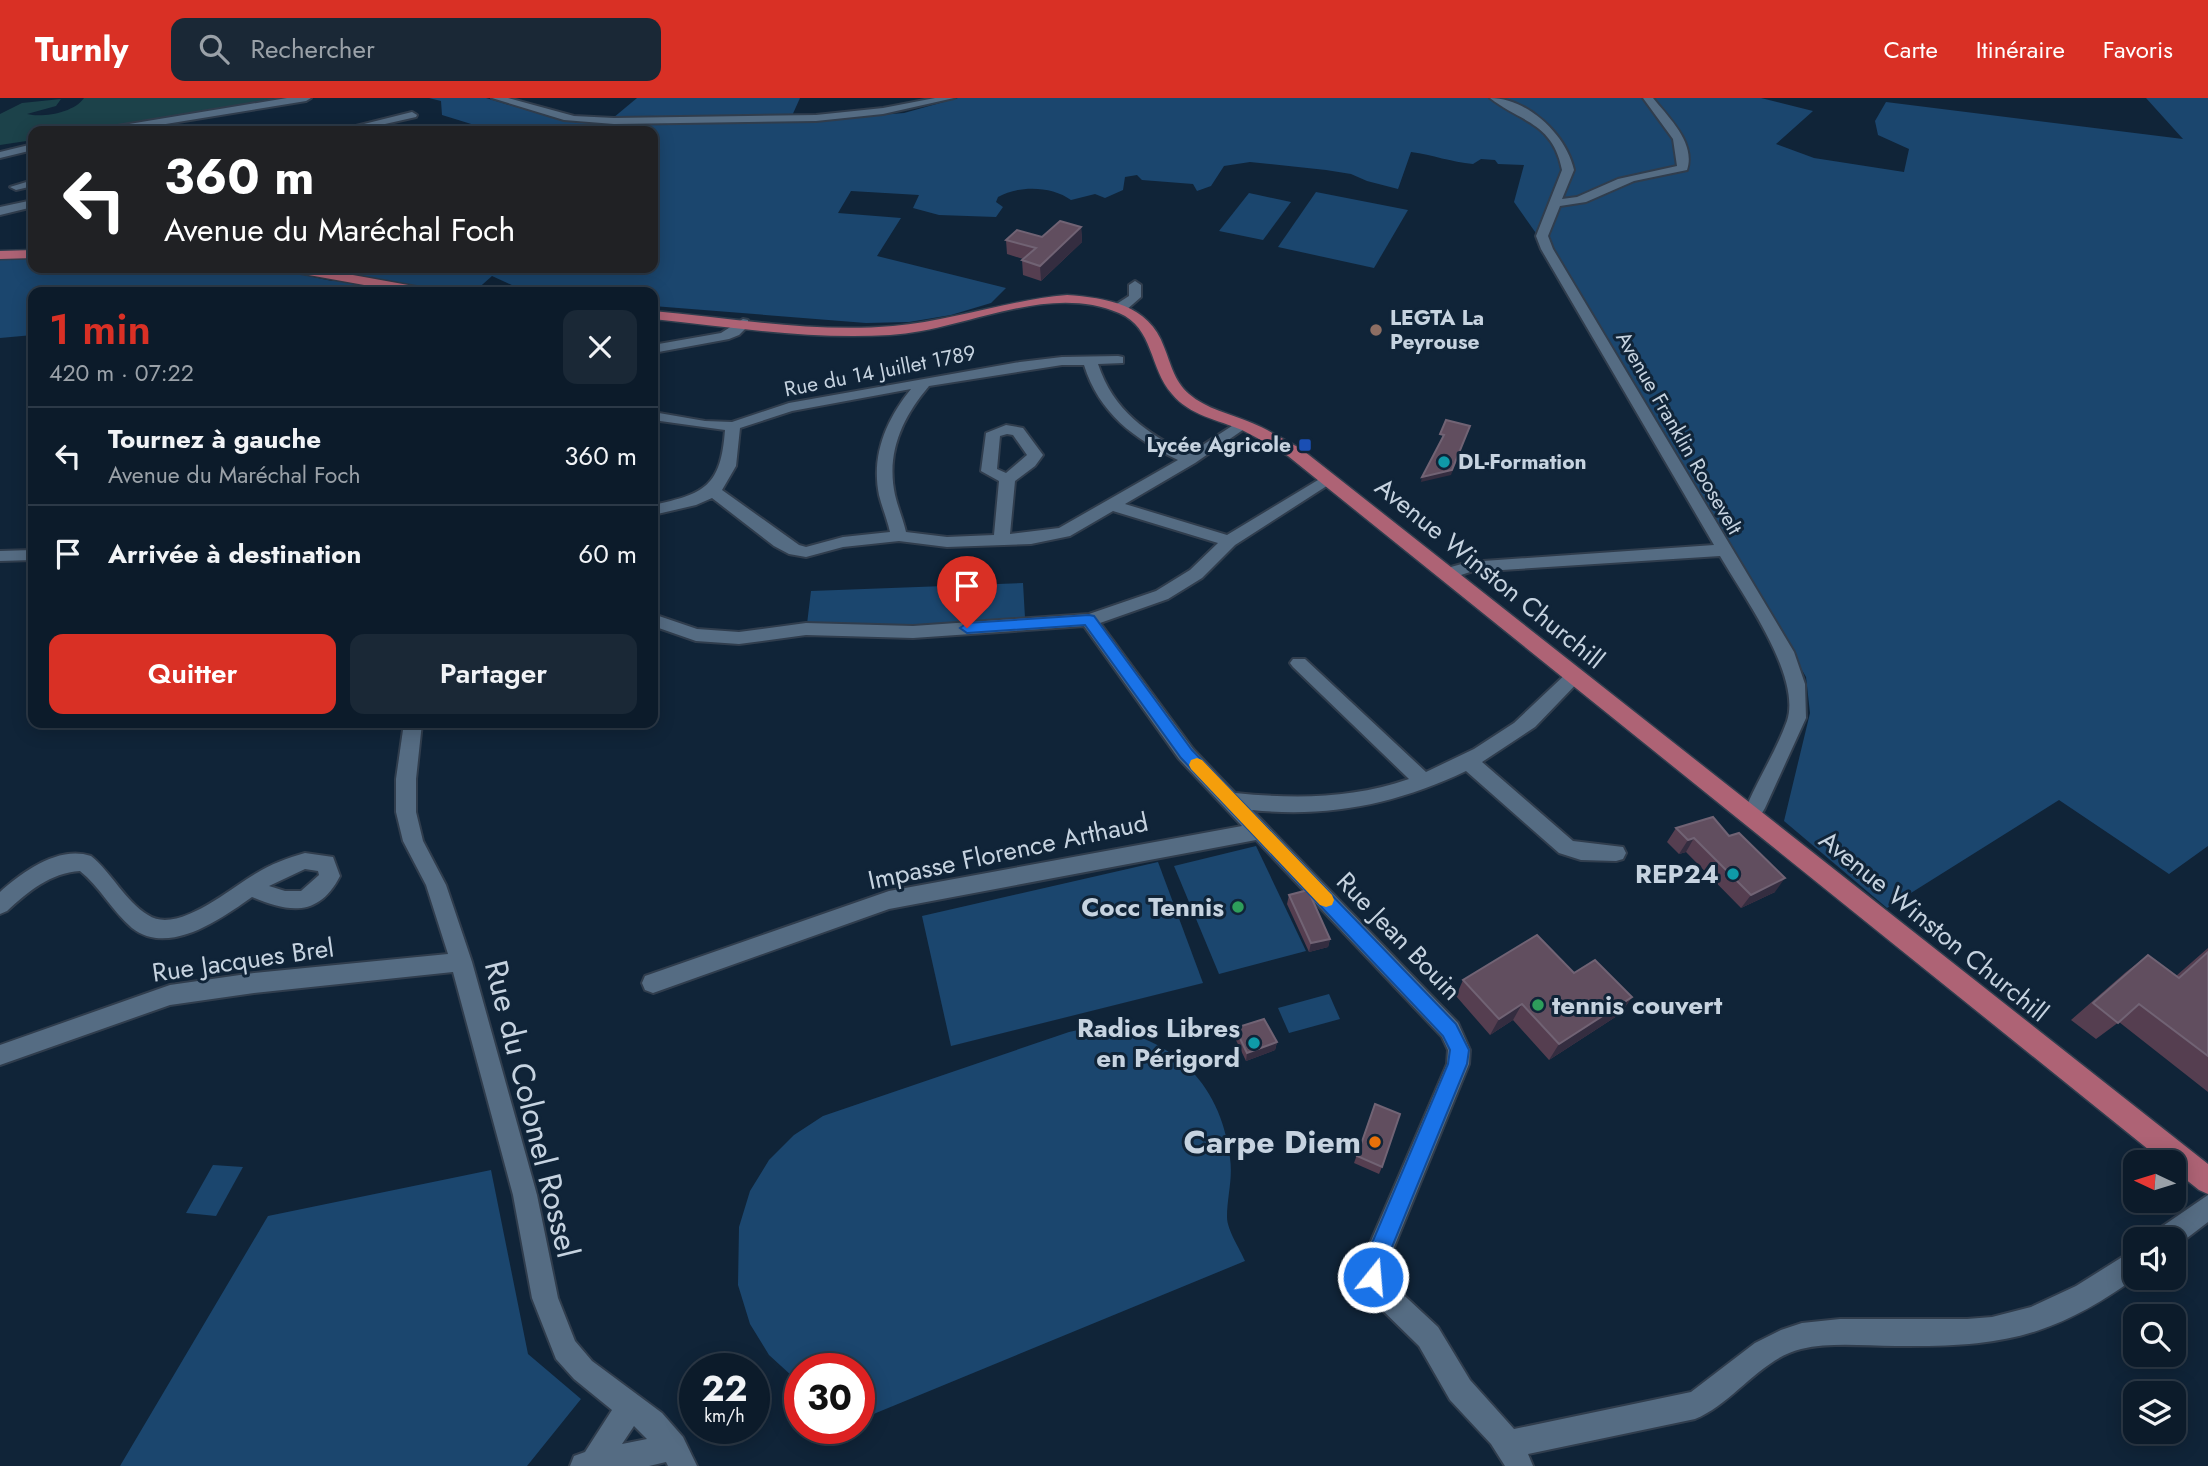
<!DOCTYPE html>
<html lang="fr">
<meta charset="utf-8">
<style>
body{margin:0;font-family:Jost,sans-serif;background:#1a2836;color:#f1f3f6;height:100vh;display:flex;flex-direction:column;font-size:26px;white-space:nowrap}
*{box-sizing:border-box;margin:0}
p{font-size:23px;color:#9aa1a8}
.icon{flex:none;width:38px;height:38px;fill:none;stroke:currentColor;stroke-width:2;stroke-linecap:round;stroke-linejoin:round}
.map{position:relative;flex:1;overflow:hidden}
.panel{position:absolute;left:28px;top:189px;width:630px;height:441px;display:flex;flex-direction:column;background:#0c1b2a;border-radius:14px;box-shadow:0 4px 18px #0003,0 0 0 2px #2c3947}
.panel>*{flex:none}
.guide{position:absolute;left:28px;top:28px;width:630px;height:147px;border-radius:14px;box-shadow:0 4px 18px #0003,0 0 0 2px #2c3947;background:#202124;color:#fff;overflow:hidden}
.needle{width:46px;rotate:274deg}
.fabs{position:absolute;left:2123px;top:1052px;display:grid;gap:14px}
.fabs a{display:grid;place-items:center;width:63px;height:63px;border-radius:14px;background:#0c1b2a;box-shadow:0 4px 18px #0003,0 0 0 2px #2c3947;font-size:35px}
.speed{position:absolute;left:679px;top:1255px;display:flex;gap:14px;font-size:35px;font-weight:700;text-align:center}
.speed>*{display:grid;place-content:center;width:91px;height:91px;border-radius:50%;background:#0c1b2a;box-shadow:0 4px 18px #0003,0 0 0 2px #2c3947;line-height:1}
.speed small{font-size:18px;font-weight:400}
.speed .limit{border:10px solid #d22;background:#fff;color:#111}
.pin{position:absolute;display:grid;place-items:center;width:60px;height:60px;color:#fff;margin:-72px -30px;border-radius:50% 50% 50% 0;rotate:-45deg;box-shadow:0 0 7px #0007}
.pin .icon{rotate:45deg}
.me{position:absolute;width:77px;margin:-38px;rotate:17deg;stroke-linejoin:round;filter:drop-shadow(0 0 5px #0008)}
.turn{display:flex;align-items:center;gap:24px;height:147px;padding:0 21px;font-size:32px}
.turn .icon{width:91px;height:91px;stroke-width:2.5}
.turn b{display:block;font-size:49px;line-height:60px}
.round{display:grid;place-items:center;flex:none;width:74px;height:74px;border-radius:14px;background:#1a2836}
.summary{display:flex;align-items:center;justify-content:space-between;height:119px;padding:0 21px}
h1{font-size:42px;font-weight:600;line-height:52px;color:#d93025}
.action{display:flex;gap:14px;margin-top:auto;padding:14px 21px}
.action a{flex:1;height:80px;border-radius:14px;background:#d93025;color:#fff;font-size:28px;font-weight:600;line-height:80px;text-align:center}
.action a+a{background:#1a2836;color:#f1f3f6}
ul{padding:0;list-style:none}
li{display:flex;align-items:center;gap:21px;height:98px;padding:0 21px;border-top:2px solid #2c3947}
li div{flex:1}
li b{display:block;font-size:26px}
li em{font-style:normal}
header{display:flex;align-items:center;gap:42px;box-sizing:border-box;height:98px;padding:0 35px;background:#d93025;color:#fff}
header strong{font-size:33px}
nav{display:flex;gap:38px;margin-inline-start:auto;font-size:24px}
.search{width:490px;height:63px;background:#1a2836;display:flex;align-items:center;gap:18px;box-sizing:border-box;padding:0 24px;border-radius:14px;color:#9aa1a8;font-size:26px}
.map>svg:first-child{display:block}
</style>
<header>
<strong>Turnly</strong>
<div class="search"><svg class="icon" aria-label="search" viewBox="0 0 24 24"><circle cx="10" cy="10" r="6"/><path d="M15 15l6 6"/></svg>Rechercher</div>
<nav><a>Carte</a><a>Itinéraire</a><a>Favoris</a></nav>
</header>
<div class="map">
<svg width="2208" height="1368" viewBox="0 0 2208 1368">
<rect width="100%" height="100%" fill="#102438"/>
<g fill="#1b466e">
<path d="M 429,0 L 486,0 L 553,20 L 585,24 L 807,23 L 904,15 L 958,0 L 1761,0 L 1813,13 L 1776,46 L 1814,60 L 1904,74 L 1909,51 L 1878,37 L 1875,23 L 1886,4 L 2183,41 L 2146,0 L 2208,0 L 2208,748 L 2169,776 L 2059,702 L 1887,810 L 1784,723 L 1810,615 L 1806,579 L 1591,213 L 1514,104 L 1524,67 L 1498,66 L 1495,62 L 1481,61 L 1473,66 C 1451,64 1433,57 1411,54 L 1398,91 L 1367,83 L 1351,76 L 1326,72 L 1250,64 L 1224,68 L 1211,88 L 1197,93 L 1193,86 L 1142,82 L 1137,77 L 1125,79 L 1123,92 L 1105,100 L 1095,96 L 1071,102 C 1052,88 1019,87 998,99 L 996,104 L 1003,109 L 996,119 L 939,117 L 913,110 L 919,97 L 851,93 L 838,115 L 901,120 L 877,158 L 1006,190 L 991,205 L 951,217 L 909,224 L 866,225 L 653,208 L 653,194 L 527,194 L 492,178 L 474,194 L 33,194 L 33,237 L 0,240 L 0,160 L 33,159 L 33,170 L 271,170 L 332,183 L 354,170 L 653,170 L 653,33 L 494,33 L 442,17 L 441,3 Z"/>
<path d="M 637,0 L 800,0 L 791,20 L 613,20 Z"/>
<path d="M 1316,94 L 1408,112 L 1374,170 L 1278,149 Z"/>
<path d="M 1249,95 L 1291,104 L 1263,142 L 1219,133 Z"/>
<path d="M 1023,485 L 1025,520 L 892,528 L 844,525 L 807,526 L 811,493 Z"/>
<path d="M 1256,748 L 1306,853 L 1219,876 L 1174,768 Z"/>
<path d="M 1158,764 L 1203,885 L 951,948 L 922,818 Z"/>
<path d="M 1329,896 L 1340,921 L 1289,935 L 1278,910 Z"/>
<path d="M 1092,929 C 1168,935 1221,982 1230,1060 C 1233,1081 1227,1099 1227,1119 C 1227,1132 1240,1151 1245,1163 L 859,1322 L 859,1270 L 800,1270 L 800,1311 L 792,1278 L 769,1257 L 750,1226 L 738,1187 L 739,1129 L 750,1093 L 769,1062 L 794,1037 L 823,1018 L 1069,934 Z"/>
<path d="M 213,1067 L 243,1069 L 216,1118 L 186,1115 Z"/>
<path d="M 491,1072 L 528,1256 L 581,1301 L 527,1368 L 120,1368 L 268,1118 Z"/>
</g>
<path fill="#1c424a" d="M 84,0 L 277,0 L 84,33 L 33,33 L 33,42 L 0,47 L 0,16 L 22,5 L 61,1 L 56,8 L 27,16 C 42,20 74,15 84,0 Z"/>
<g fill="none" stroke-linecap="round" stroke-linejoin="round">
<defs>
<g id="minor">
<path d="M 287,0 L 311,0 L 306,3 L 123,33 L 100,33 L 105,30 Z"/>
<path d="M 492,0 L 508,0 L 574,18 L 614,20 L 816,17 L 883,10 L 935,0 L 954,0 L 883,16 L 816,23 L 614,26 L 564,22 Z"/>
<path d="M 1490,0 C 1527,0 1566,36 1574,72 L 1562,101 L 1577,99 L 1618,81 L 1677,68 L 1673,41 L 1643,0 L 1653,0 C 1669,20 1696,45 1687,72 L 1634,83 L 1586,104 L 1560,108 L 1548,138 L 1553,151 L 1794,554 L 1805,586 L 1806,620 L 1765,710 C 1760,720 1752,725 1741,722 L 1738,716 L 1748,705 C 1760,678 1777,651 1787,623 C 1802,578 1742,496 1720,458 L 1470,474 L 1446,482 L 1438,476 L 1440,472 L 1469,464 L 1714,447 L 1541,151 L 1536,138 L 1562,72 C 1553,24 1520,24 1490,0 Z"/>
<path d="M 412,14 L 417,17 L 416,19 L 354,33 L 336,33 Z"/>
<path d="M 33,46 L 33,52 L 0,60 L 0,54 Z"/>
<path d="M 33,82 L 33,88 L 16,92 L 10,89 Z"/>
<path d="M 33,102 L 33,109 L 0,117 L 0,109 Z"/>
<path d="M 1135,183 L 1141,187 L 1141,199 L 1125,213 L 1115,213 L 1115,207 L 1129,198 L 1129,187 Z"/>
<path d="M 743,221 L 748,222 L 748,228 L 739,237 L 729,241 L 653,255 L 653,247 L 721,235 Z"/>
<path d="M 1118,258 L 1123,259 L 1123,265 L 1098,266 C 1113,312 1147,336 1189,356 L 1238,324 L 1248,324 L 1250,327 L 1195,365 L 1125,406 L 1227,437 L 1323,379 L 1328,377 L 1336,382 L 1235,447 L 1202,480 L 1168,501 L 1100,525 L 1193,651 L 1235,695 C 1295,701 1351,701 1409,681 L 1293,569 L 1290,565 L 1293,561 L 1305,561 L 1426,674 L 1474,651 L 1514,625 L 1569,573 L 1581,573 L 1584,578 L 1535,629 L 1482,664 L 1573,743 L 1623,749 L 1626,755 L 1623,761 L 1616,763 L 1581,762 L 1559,755 L 1466,673 C 1397,706 1328,720 1252,712 L 1458,925 L 1470,952 L 1469,966 L 1385,1171 L 1394,1188 L 1438,1229 L 1470,1282 L 1514,1331 L 1691,1294 L 1755,1245 L 1781,1232 L 1802,1225 L 1840,1221 L 1967,1221 L 1992,1219 L 2031,1209 L 2076,1188 L 2135,1151 L 2135,1180 C 2051,1241 1997,1249 1896,1248 C 1864,1248 1832,1244 1801,1251 C 1760,1261 1734,1305 1695,1321 L 1528,1356 L 1533,1368 L 1505,1368 L 1491,1346 L 1450,1302 L 1419,1248 L 1369,1199 L 1359,1171 L 1447,966 L 1448,952 L 1442,939 L 1256,742 L 889,811 L 653,895 L 645,892 L 642,885 L 645,878 L 889,793 L 1242,728 L 1179,661 L 1084,528 L 913,540 L 806,537 L 739,546 L 696,543 L 653,528 L 653,516 L 697,531 L 739,534 L 806,525 L 913,528 L 1089,516 L 1156,493 L 1190,472 L 1218,445 L 1113,413 L 1070,438 L 1031,446 L 947,449 L 899,443 L 843,449 L 806,459 L 789,456 L 774,448 L 712,400 L 696,407 L 653,417 L 653,407 C 705,396 721,388 725,332 L 653,322 L 653,314 L 705,323 L 732,324 L 789,305 L 1020,264 L 1062,259 ZM 1062,267 L 1084,267 C 1099,315 1134,341 1178,362 L 1059,430 L 1010,436 L 1015,383 L 1035,368 L 1043,357 L 1023,330 L 1006,327 L 986,335 L 981,373 L 999,383 L 994,437 L 947,439 L 906,434 C 903,421 898,410 895,397 C 886,355 902,320 929,288 ZM 911,291 C 886,322 871,357 879,397 C 882,409 887,421 890,434 L 843,439 L 806,449 L 799,447 L 722,392 L 736,368 L 740,330 L 792,313 ZM 1007,336 L 1013,337 L 1027,357 L 1006,375 L 997,371 L 1000,338 Z"/>
<path d="M 33,452 L 33,462 L 0,463 L 0,453 Z"/>
<path d="M 404,625 L 422,625 L 416,681 L 416,714 L 423,743 L 446,787 L 472,864 L 537,1097 L 558,1200 L 575,1243 L 592,1263 L 662,1315 L 683,1339 L 697,1368 L 668,1368 L 666,1364 L 649,1368 L 570,1368 L 574,1358 L 585,1354 L 612,1312 L 574,1281 L 556,1261 L 532,1200 L 513,1097 L 453,874 L 254,895 L 170,907 L 0,967 L 0,947 L 170,887 L 254,875 L 448,856 L 426,787 L 403,743 L 396,714 L 396,681 ZM 634,1328 L 647,1341 L 622,1346 Z"/>
<path d="M 305,755 L 333,759 L 340,778 C 319,819 289,815 252,799 C 222,820 169,859 132,830 C 112,813 100,789 80,773 C 50,775 29,793 7,813 L 0,816 L 0,794 C 22,774 59,747 91,758 C 112,775 125,803 148,817 C 177,837 231,790 255,776 C 271,766 287,760 305,755 ZM 305,771 L 318,773 L 319,777 L 301,793 L 285,793 L 269,788 Z"/>
<path d="M 2208,1097 L 2208,1124 L 2174,1150 L 2174,1141 L 2153,1141 L 2157,1132 Z"/>
</g>
<g id="major">
<path d="M 33,152 L 33,160 L 0,161 L 0,153 Z"/>
<path d="M 285,170 L 314,170 L 425,190 L 432,194 L 403,194 L 292,174 Z"/>
<path d="M 1067,197 C 1106,200 1149,206 1164,249 C 1171,266 1174,283 1189,296 C 1206,311 1231,316 1252,325 C 1269,332 1284,342 1300,350 L 2208,1066 L 2208,1096 L 2199,1092 L 2174,1072 L 2174,1064 L 2164,1064 L 1288,358 C 1273,349 1258,340 1242,332 C 1218,322 1189,317 1172,296 C 1149,270 1154,230 1119,215 C 1046,184 964,233 890,237 C 811,242 731,229 653,221 L 653,213 C 732,220 814,235 893,228 C 952,223 1008,202 1067,197 Z"/>
</g>
</defs>
<use href="#minor" stroke="#303d4d" stroke-width="4"/>
<use href="#major" stroke="#303d4d" stroke-width="3"/>
<use href="#minor" fill="#556c83" fill-rule="evenodd"/>
<use href="#major" fill="#ae6375" fill-rule="evenodd"/>
</g>
<g fill="#553e50">
<path d="M 1081,129 L 1082,144 L 1041,183 L 1023,177 L 1022,162 L 1023,161 L 1007,156 L 1006,142 L 1042,139 Z"/>
<path d="M 1676,730 L 1729,738 L 1775,794 L 1741,810 L 1686,754 L 1679,756 L 1667,744 Z"/>
<path d="M 1289,797 L 1330,841 L 1328,849 L 1309,854 L 1287,806 Z"/>
<path d="M 2208,850 L 2208,994 L 2119,924 L 2096,941 L 2071,922 L 2126,874 L 2148,857 L 2176,878 Z"/>
<path d="M 1574,875 L 1632,899 L 1620,916 L 1549,962 L 1513,922 L 1490,937 L 1456,898 L 1463,882 Z"/>
<path d="M 1235,930 L 1277,944 L 1275,952 L 1246,963 L 1234,938 Z"/>
<path d="M 1372,1014 L 1382,1069 L 1379,1076 L 1354,1065 Z"/>
</g>
<g fill="#342d40">
<path d="M 1081,129 L 1082,144 L 1041,183 L 1040,168 Z"/>
<path d="M 1470,328 L 1451,377 L 1421,384 L 1422,379 Z"/>
<path d="M 1694,740 L 1686,754 L 1679,756 L 1688,742 Z"/>
<path d="M 1785,780 L 1775,794 L 1741,810 L 1751,797 Z"/>
<path d="M 1330,841 L 1328,849 L 1309,854 L 1311,845 Z"/>
<path d="M 1632,899 L 1620,916 L 1549,962 L 1559,946 Z"/>
<path d="M 1522,906 L 1513,922 L 1490,937 L 1499,921 Z"/>
<path d="M 1277,944 L 1275,952 L 1246,963 L 1247,955 Z"/>
</g>
<g fill="#614e5f" stroke="#716374" stroke-width="2">
<path d="M 1060,123 L 1081,129 L 1040,168 L 1022,162 L 1036,150 L 1006,142 L 1017,132 L 1042,139 Z"/>
<path d="M 1446,322 L 1470,328 L 1452,372 L 1422,379 L 1444,337 L 1440,336 Z"/>
<path d="M 1713,719 L 1729,738 L 1739,735 L 1785,780 L 1751,797 L 1694,740 L 1688,742 L 1676,730 Z"/>
<path d="M 1308,792 L 1330,841 L 1311,845 L 1289,797 Z"/>
<path d="M 1537,837 L 1574,875 L 1595,862 L 1632,899 L 1559,946 L 1522,906 L 1499,921 L 1463,882 Z"/>
<path d="M 2208,854 L 2208,958 L 2139,906 L 2118,925 L 2093,905 L 2148,857 L 2179,880 Z"/>
<path d="M 1264,921 L 1277,944 L 1247,955 L 1235,930 Z"/>
<path d="M 1375,1006 L 1400,1016 L 1382,1069 L 1357,1058 Z"/>
</g>
<path fill="#1a73e8" stroke="#114b97" stroke-width="2" d="M 1089,517 L 1094,518 L 1192,652 L 1456,926 L 1469,952 L 1467,966 L 1383,1171 L 1380,1186 L 1373,1189 L 1365,1186 L 1361,1171 L 1448,966 L 1450,952 L 1443,938 L 1181,660 L 1085,527 L 967,535 L 960,530 L 967,525 Z"/>
<path fill="#f59e0b" d="M 1197,660 L 1202,662 L 1332,797 L 1334,802 L 1332,807 L 1326,809 L 1320,807 L 1191,671 L 1189,667 L 1191,662 Z"/>
<circle fill="#8d6e63" stroke="#102438" stroke-width="2.5" cx="1376" cy="232" r="7"/>
<rect fill="#1a4fb4" stroke="#102438" stroke-width="2.5" x="1298" y="340" width="14" height="14" rx="3.5"/>
<g fill="#0f9aa8" stroke="#102438" stroke-width="2.5">
<circle cx="1444" cy="364" r="7"/>
<circle cx="1733" cy="776" r="7"/>
<circle cx="1254" cy="945" r="7"/>
</g>
<g fill="#2e9e5b" stroke="#102438" stroke-width="2.5">
<circle cx="1238" cy="809" r="7"/>
<circle cx="1538" cy="907" r="7"/>
</g>
<circle fill="#e8710a" stroke="#102438" stroke-width="2.5" cx="1375" cy="1044" r="7"/>
<g text-anchor="middle" dominant-baseline="central" stroke-width="6" stroke-linejoin="round" paint-order="stroke">
<g font-size="21" font-weight="bold" fill="#c6d3e0" stroke="#102438" text-anchor="start">
<text x="1390" y="220">LEGTA La<tspan x="1390" dy="24">Peyrouse</tspan></text>
<text x="1291" y="347" text-anchor="end">Lycée Agricole</text>
<text x="1458" y="364">DL-Formation</text>
</g>
<g font-size="21" fill="#c6d3e0" stroke="#102438">
<text transform="translate(880 273) rotate(-11)">Rue du 14 Juillet 1789</text>
<text transform="translate(1679 335) rotate(60)">Avenue Franklin Roosevelt</text>
</g>
<g font-size="26" fill="#c6d3e0" stroke="#102438">
<text transform="translate(1490 475) rotate(39)">Avenue Winston Churchill</text>
<text transform="translate(1008 753) rotate(-12)">Impasse Florence Arthaud</text>
<text transform="translate(1934 828) rotate(39)">Avenue Winston Churchill</text>
<text transform="translate(1399 838) rotate(46)">Rue Jean Bouin</text>
<text transform="translate(243 862) rotate(-8)">Rue Jacques Brel</text>
</g>
<g font-size="26" font-weight="bold" fill="#c6d3e0" stroke="#102438" text-anchor="end">
<text x="1719" y="776">REP24</text>
<text x="1224" y="809">Cocc Tennis</text>
<text x="1552" y="907" text-anchor="start">tennis couvert</text>
<text x="1240" y="930">Radios Libres<tspan x="1240" dy="30">en Périgord</tspan></text>
</g>
<g font-size="32" fill="#c6d3e0" stroke="#102438">
<text transform="translate(532 1011) rotate(76)">Rue du Colonel Rossel</text>
</g>
<g font-size="32" font-weight="bold" fill="#c6d3e0" stroke="#102438" text-anchor="end">
<text x="1361" y="1044">Carpe Diem</text>
</g>
</g>
</svg>
<div class="fabs">
<a><svg class="needle" viewBox="-14 -14 28 28"><path d="M0-13l5 13h-10z" fill="#e53935"/><path d="M0 13l5-13h-10z" fill="#9aa1a8"/></svg></a>
<a><svg class="icon" aria-label="sound" viewBox="0 0 24 24"><path d="M4 9h4l5-4v14l-5-4H4zM17 9q2 3 0 6"/></svg></a>
<a><svg class="icon" aria-label="search" viewBox="0 0 24 24"><circle cx="10" cy="10" r="6"/><path d="M15 15l6 6"/></svg></a>
<a><svg class="icon" aria-label="layers" viewBox="0 0 24 24"><path d="M12 4l9 5-9 5-9-5zM3 14l9 5 9-5"/></svg></a>
</div>
<div class="speed"><div>22<small>km/h</small></div><div class="limit">30</div></div>
<div class="pin" style="left:967px;top:530px;background:#d93025"><svg class="icon" aria-label="arrive" viewBox="0 0 24 24"><path d="M6 21V4h12l-3 4 3 4H6"/></svg></div>
<svg class="me" style="left:1373px;top:1179px" viewBox="-20 -20 40 40"><circle r="17" fill="#1a73e8" stroke="#fff" stroke-width="3"/><path d="M0-11L8 9 0 5-8 9z" fill="#fff"/></svg>
<div class="guide">
<div class="turn"><svg class="icon" aria-label="left" viewBox="0 0 24 24"><path d="M17 20v-9H6M10 6l-5 5 5 5"/></svg><div><b>360 m</b>Avenue du Maréchal Foch</div></div>
</div>
<section class="panel">
<div class="summary"><div><h1>1 min</h1><p>420 m · 07:22</p></div><a class="round"><svg class="icon" aria-label="close" viewBox="0 0 24 24"><path d="M6 6l12 12M18 6L6 18"/></svg></a></div>
<ul>
<li><svg class="icon" aria-label="left" viewBox="0 0 24 24"><path d="M17 20v-9H6M10 6l-5 5 5 5"/></svg><div><b>Tournez à gauche</b><p>Avenue du Maréchal Foch</p></div><em>360 m</em></li>
<li><svg class="icon" aria-label="arrive" viewBox="0 0 24 24"><path d="M6 21V4h12l-3 4 3 4H6"/></svg><div><b>Arrivée à destination</b></div><em>60 m</em></li>
</ul>
<div class="action"><a>Quitter</a><a>Partager</a></div>
</section>
</div>
